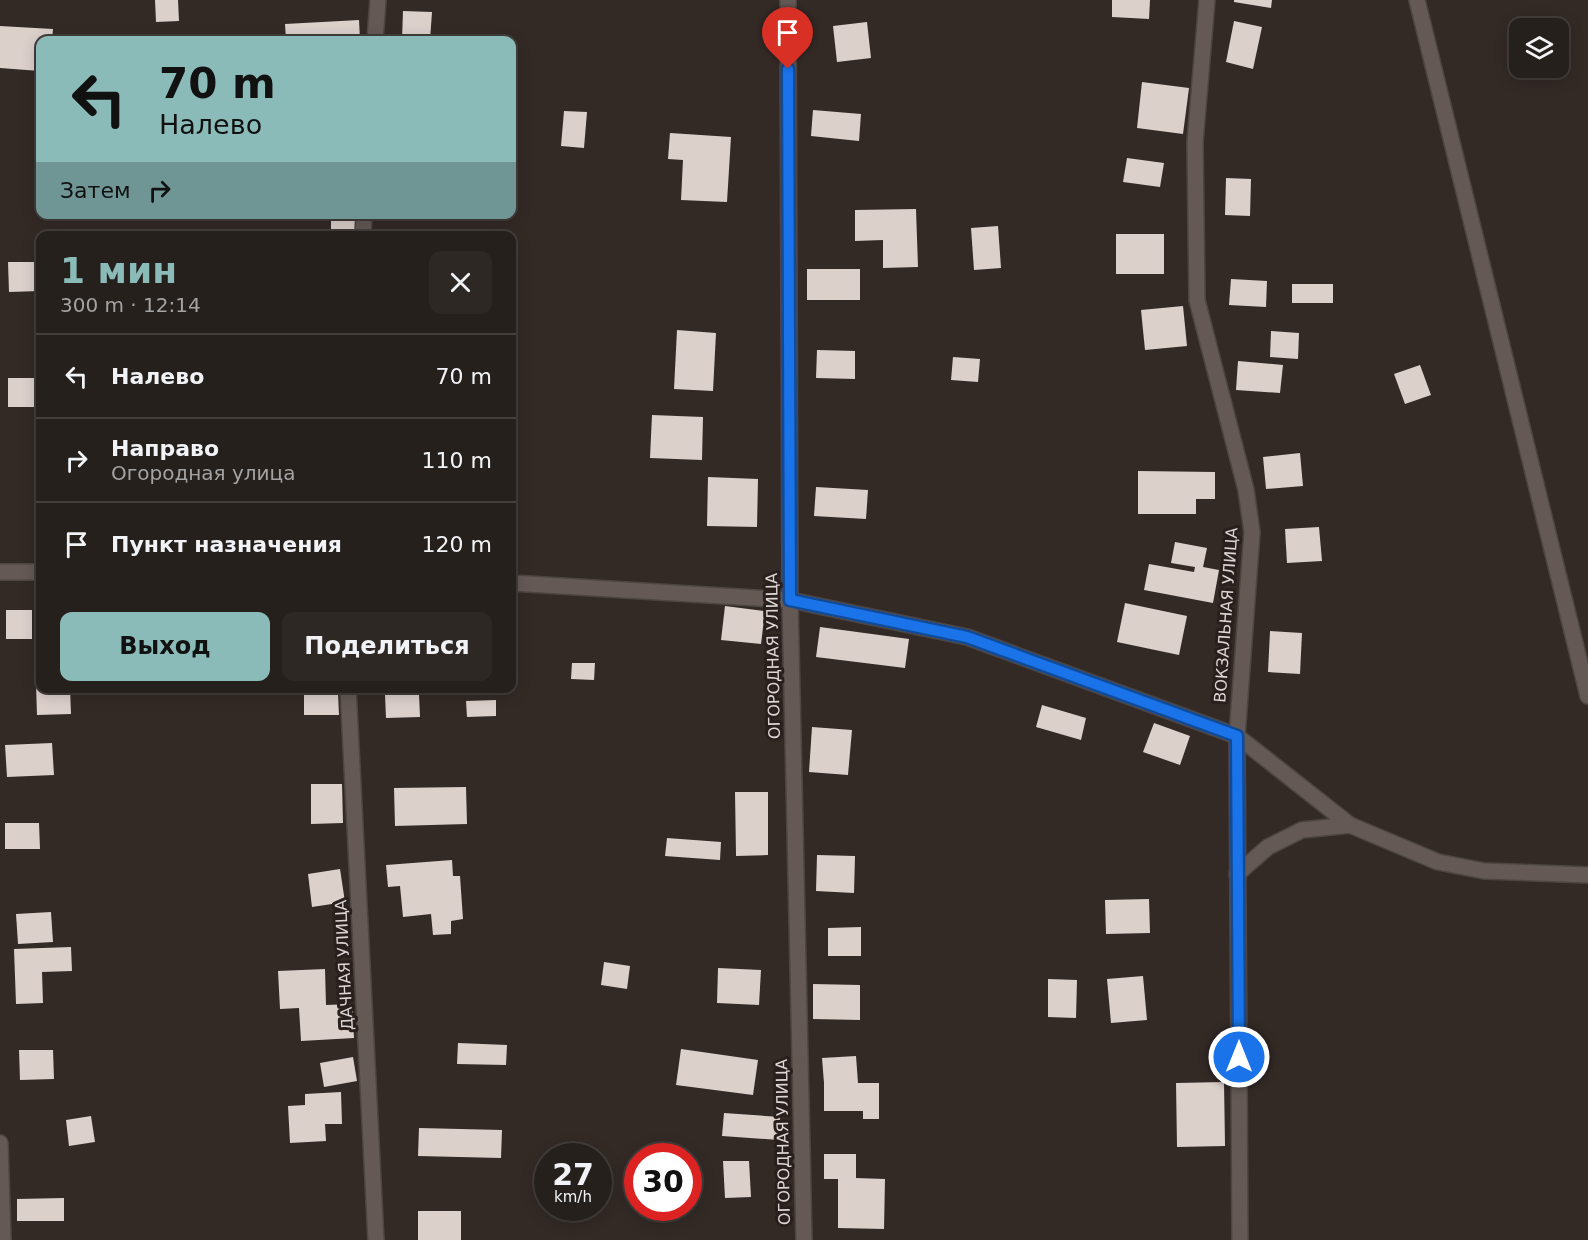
<!DOCTYPE html>
<html lang="ru">
<meta charset="utf-8">
<style>
body{margin:0;font-family:"DejaVu Sans",sans-serif;background:#2e2825;color:#f1f3f6;height:100vh;display:flex;flex-direction:column;font-size:22px;white-space:nowrap}
*{box-sizing:border-box;margin:0}
p{font-size:20px;color:#a4a3a3}
.icon{flex:none;width:33px;height:33px;fill:none;stroke:currentColor;stroke-width:2;stroke-linecap:round;stroke-linejoin:round}
.map{position:relative;flex:1;overflow:hidden}
.sheet{position:absolute;left:36px;top:231px;width:480px;height:462px;display:flex;flex-direction:column;background:#26201c;border-radius:12px;box-shadow:0 3px 15px #0003,0 0 0 2px #423e3b}
.sheet>*{flex:none}
.guide{position:absolute;left:36px;top:36px;width:480px;height:183px;border-radius:12px;box-shadow:0 3px 15px #0003,0 0 0 2px #423e3b;background:#8bbbb9;color:#111;overflow:hidden}
.buttons{position:absolute;left:1509px;top:18px;display:grid;gap:12px}
.buttons a{display:grid;place-items:center;width:60px;height:60px;border-radius:12px;background:#26201c;box-shadow:0 3px 15px #0003,0 0 0 2px #423e3b;font-size:30px}
.speed{position:absolute;left:534px;top:1143px;display:flex;gap:12px;font-size:30px;font-weight:700;text-align:center}
.speed>*{display:grid;place-content:center;width:78px;height:78px;border-radius:50%;background:#26201c;box-shadow:0 3px 15px #0003,0 0 0 2px #423e3b;line-height:1}
.speed small{font-size:15px;font-weight:400}
.speed .limit{border:9px solid #d22;background:#fff;color:#111}
.pin{position:absolute;display:grid;place-items:center;width:51px;height:51px;color:#fff;margin:-62px -26px;border-radius:50% 50% 50% 0;rotate:-45deg;box-shadow:0 0 6px #0007}
.pin .icon{rotate:45deg}
.me{position:absolute;width:66px;margin:-33px;rotate:0deg;stroke-linejoin:round;filter:drop-shadow(0 0 4px #0008)}
.turn{display:flex;align-items:center;gap:21px;height:126px;padding:0 24px;font-size:27px}
.turn .icon{width:78px;height:78px;stroke-width:2.5}
.turn b{display:block;font-size:42px;line-height:51px}
.then{display:flex;align-items:center;height:57px;padding:0 24px;background:#0003;gap:12px;font-size:22px}
.round{display:grid;place-items:center;flex:none;width:63px;height:63px;border-radius:12px;background:#2e2825}
.summary{display:flex;align-items:center;justify-content:space-between;height:102px;padding:0 24px}
h1{font-size:36px;font-weight:800;line-height:45px;color:#8bbbb9}
.button{display:flex;gap:12px;margin-top:auto;padding:12px 24px}
.button a{flex:1;height:69px;border-radius:12px;background:#8bbbb9;color:#111;font-size:24px;font-weight:800;line-height:69px;text-align:center}
.button a+a{background:#2e2825;color:#f1f3f6}
ul{padding:0;list-style:none}
li{display:flex;align-items:center;gap:18px;height:84px;padding:0 24px;border-top:2px solid #423e3b}
li div{flex:1}
li b{display:block;font-size:22px}
li em{font-style:normal}
.map>svg:first-child{display:block}
</style>
<div class="map">
<svg width="1588" height="1240" viewBox="0 0 1588 1240">
<rect width="100%" height="100%" fill="#332a26"/>
<g fill="#dcd0cb">
<path d="M 155,0 L 178,0 L 179,21 L 156,22 Z"/>
<path d="M 1112,0 L 1150,0 L 1149,19 L 1112,17 Z"/>
<path d="M 1234,0 L 1272,0 L 1271,8 L 1234,2 Z"/>
<path d="M 403,11 L 432,12 L 430,40 L 402,40 Z"/>
<path d="M 359,20 L 360,40 L 286,40 L 285,24 Z"/>
<path d="M 1234,21 L 1262,27 L 1253,69 L 1226,62 Z"/>
<path d="M 867,22 L 871,58 L 837,62 L 833,26 Z"/>
<path d="M 0,26 L 53,29 L 52,40 L 40,40 L 40,71 L 0,68 Z"/>
<path d="M 1142,82 L 1189,88 L 1183,134 L 1137,128 Z"/>
<path d="M 813,110 L 861,114 L 859,141 L 811,136 Z"/>
<path d="M 564,111 L 587,112 L 584,148 L 561,146 Z"/>
<path d="M 670,133 L 731,137 L 727,202 L 681,200 L 683,160 L 668,159 Z"/>
<path d="M 1127,158 L 1164,163 L 1160,187 L 1123,182 Z"/>
<path d="M 1226,178 L 1251,179 L 1250,216 L 1225,215 Z"/>
<path d="M 916,209 L 918,267 L 883,268 L 883,240 L 855,241 L 855,210 Z"/>
<rect x="331" y="214" width="26" height="16"/>
<path d="M 998,226 L 1001,268 L 974,270 L 971,228 Z"/>
<rect x="1116" y="234" width="48" height="40"/>
<path d="M 8,262 L 40,262 L 40,291 L 9,292 Z"/>
<rect x="807" y="269" width="53" height="31"/>
<path d="M 1231,279 L 1267,281 L 1266,307 L 1229,305 Z"/>
<rect x="1292" y="284" width="41" height="19"/>
<path d="M 1183,306 L 1187,346 L 1145,350 L 1141,310 Z"/>
<path d="M 677,330 L 716,333 L 713,391 L 674,389 Z"/>
<path d="M 1271,331 L 1299,333 L 1298,359 L 1270,357 Z"/>
<path d="M 817,350 L 855,351 L 855,379 L 816,378 Z"/>
<path d="M 953,357 L 980,359 L 978,382 L 951,380 Z"/>
<path d="M 1238,361 L 1283,365 L 1280,393 L 1236,390 Z"/>
<path d="M 1420,365 L 1431,395 L 1405,404 L 1394,374 Z"/>
<path d="M 8,378 L 36,378 L 37,407 L 8,407 Z"/>
<path d="M 652,415 L 703,417 L 702,460 L 650,458 Z"/>
<path d="M 1300,453 L 1303,486 L 1266,489 L 1263,457 Z"/>
<path d="M 1138,471 L 1215,472 L 1215,499 L 1196,499 L 1196,514 L 1138,514 Z"/>
<path d="M 708,477 L 758,479 L 757,527 L 707,526 Z"/>
<path d="M 816,487 L 868,490 L 866,519 L 814,516 Z"/>
<path d="M 1319,527 L 1322,561 L 1287,563 L 1285,529 Z"/>
<path d="M 1175,542 L 1207,548 L 1203,567 L 1219,570 L 1213,603 L 1144,590 L 1149,564 L 1194,572 L 1195,567 L 1171,563 Z"/>
<path d="M 1125,603 L 1187,616 L 1179,655 L 1117,642 Z"/>
<path d="M 725,606 L 765,611 L 761,644 L 721,640 Z"/>
<rect x="6" y="610" width="26" height="29"/>
<path d="M 820,627 L 909,639 L 905,668 L 816,657 Z"/>
<path d="M 1270,631 L 1302,633 L 1300,674 L 1268,672 Z"/>
<path d="M 572,663 L 595,663 L 594,680 L 571,679 Z"/>
<path d="M 36,685 L 40,685 L 40,688 L 70,688 L 71,714 L 37,715 Z"/>
<path d="M 304,693 L 338,693 L 339,715 L 304,715 Z"/>
<path d="M 419,694 L 420,717 L 386,718 L 385,695 Z"/>
<path d="M 496,700 L 496,716 L 467,717 L 466,701 Z"/>
<path d="M 1042,705 L 1086,718 L 1081,740 L 1036,727 Z"/>
<path d="M 1154,723 L 1190,736 L 1180,765 L 1143,752 Z"/>
<path d="M 812,727 L 852,730 L 848,775 L 809,772 Z"/>
<path d="M 52,743 L 54,775 L 7,777 L 5,745 Z"/>
<path d="M 311,784 L 342,784 L 343,823 L 311,824 Z"/>
<path d="M 466,787 L 467,824 L 395,826 L 394,788 Z"/>
<path d="M 735,792 L 768,792 L 768,855 L 736,856 Z"/>
<path d="M 5,823 L 39,823 L 40,849 L 5,849 Z"/>
<path d="M 667,838 L 721,842 L 720,860 L 665,856 Z"/>
<path d="M 817,855 L 855,856 L 854,893 L 816,891 Z"/>
<path d="M 452,860 L 453,876 L 460,876 L 463,919 L 451,921 L 451,934 L 433,935 L 431,914 L 403,917 L 400,886 L 388,887 L 386,865 Z"/>
<path d="M 340,869 L 345,902 L 312,907 L 308,874 Z"/>
<path d="M 1149,899 L 1150,933 L 1106,934 L 1105,900 Z"/>
<path d="M 51,912 L 53,942 L 18,944 L 16,914 Z"/>
<path d="M 861,927 L 861,956 L 828,956 L 828,928 Z"/>
<path d="M 71,947 L 72,971 L 42,972 L 43,1003 L 16,1004 L 14,949 Z"/>
<path d="M 604,962 L 630,966 L 627,989 L 601,985 Z"/>
<path d="M 718,968 L 761,970 L 759,1005 L 717,1003 Z"/>
<path d="M 325,969 L 326,1005 L 352,1004 L 354,1038 L 301,1041 L 299,1008 L 280,1009 L 278,971 Z"/>
<path d="M 1143,976 L 1147,1020 L 1111,1023 L 1107,979 Z"/>
<path d="M 1048,979 L 1077,980 L 1076,1018 L 1048,1017 Z"/>
<path d="M 813,984 L 860,985 L 860,1020 L 813,1019 Z"/>
<path d="M 458,1043 L 507,1045 L 506,1065 L 457,1064 Z"/>
<path d="M 681,1049 L 758,1060 L 753,1095 L 676,1085 Z"/>
<path d="M 19,1050 L 53,1050 L 54,1079 L 20,1080 Z"/>
<path d="M 856,1056 L 858,1083 L 879,1083 L 879,1119 L 863,1119 L 863,1111 L 824,1111 L 824,1083 L 822,1058 Z"/>
<path d="M 353,1057 L 357,1081 L 324,1087 L 320,1063 Z"/>
<path d="M 1224,1082 L 1225,1146 L 1177,1147 L 1176,1083 Z"/>
<path d="M 341,1092 L 342,1124 L 325,1124 L 326,1141 L 290,1143 L 288,1106 L 305,1105 L 305,1094 Z"/>
<path d="M 724,1113 L 780,1117 L 779,1140 L 722,1136 Z"/>
<path d="M 91,1116 L 95,1142 L 69,1146 L 66,1120 Z"/>
<path d="M 419,1128 L 502,1130 L 501,1158 L 418,1156 Z"/>
<path d="M 824,1154 L 856,1154 L 856,1178 L 885,1179 L 884,1229 L 838,1228 L 838,1179 L 824,1179 Z"/>
<path d="M 723,1161 L 749,1161 L 751,1197 L 725,1198 Z"/>
<path d="M 64,1198 L 64,1221 L 17,1221 L 17,1199 Z"/>
<rect x="418" y="1211" width="43" height="29"/>
</g>
<g fill="none" stroke-linecap="round" stroke-linejoin="round">
<defs>
<path id="pedestrian" d="M 0,572 L 40,572"/>
<g id="minor">
<path d="M 788,0 L 790,600 L 804,1240"/>
<path d="M 1207,0 L 1195,142 L 1197,300 L 1246,490 L 1252,532 L 1237,736 L 1240,1240"/>
<path d="M 1417,0 L 1588,696"/>
<path d="M 375,40 L 378,0"/>
<path d="M 363,236 L 364,214"/>
<path d="M 512,583 L 790,600 L 967,637 L 1237,736 L 1350,825 L 1438,862 L 1484,871 L 1588,875"/>
<path d="M 348,688 L 376,1240"/>
<path d="M 1237,874 L 1268,847 L 1302,830 L 1350,825"/>
<path d="M 0,1143 L 3,1240"/>
</g>
</defs>
<use href="#pedestrian" stroke="#4d4542" stroke-width="18"/>
<use href="#minor" stroke="#4d4542" stroke-width="18"/>
<use href="#pedestrian" stroke="#645955" stroke-width="15"/>
<use href="#minor" stroke="#645955" stroke-width="15"/>
</g>
<g fill="none" stroke-linecap="round" stroke-linejoin="round">
<defs>
<path id="route" d="M 788,69 L 790,600 L 967,637 L 1237,736 L 1239,1057"/>
</defs>
<use href="#route" stroke="#114b97" stroke-width="15"/>
<use href="#route" stroke="#1a73e8" stroke-width="10"/>
</g>
<g text-anchor="middle" dominant-baseline="central" stroke-width="6" stroke-linejoin="round" paint-order="stroke">
<g font-size="16" fill="#dcd6d4" stroke="#29201d">
<text transform="translate(1226 615) rotate(-86)">ВОКЗАЛЬНАЯ УЛИЦА</text>
<text transform="translate(773 656) rotate(-91)">ОГОРОДНАЯ УЛИЦА</text>
<text transform="translate(344 965) rotate(-93)">ДАЧНАЯ УЛИЦА</text>
<text transform="translate(783 1142) rotate(-91)">ОГОРОДНАЯ УЛИЦА</text>
</g>
</g>
</svg>
<div class="buttons">
<a><svg class="icon" aria-label="layers" viewBox="0 0 24 24"><path d="M12 4l9 5-9 5-9-5zM3 14l9 5 9-5"/></svg></a>
</div>
<div class="speed"><div>27<small>km/h</small></div><div class="limit">30</div></div>
<div class="pin" style="left:788px;top:69px;background:#d93025"><svg class="icon" aria-label="arrive" viewBox="0 0 24 24"><path d="M6 21V4h12l-3 4 3 4H6"/></svg></div>
<svg class="me" style="left:1239px;top:1057px" viewBox="-20 -20 40 40"><circle r="17" fill="#1a73e8" stroke="#fff" stroke-width="3"/><path d="M0-11L8 9 0 5-8 9z" fill="#fff"/></svg>
<div class="guide">
<div class="turn"><svg class="icon" aria-label="left" viewBox="0 0 24 24"><path d="M17 20v-9H6M10 6l-5 5 5 5"/></svg><div><b>70 m</b>Налево</div></div>
<div class="then">Затем<svg class="icon" aria-label="right" viewBox="0 0 24 24"><path d="M7 20v-9h11M14 6l5 5-5 5"/></svg></div>
</div>
<section class="sheet">
<div class="summary"><div><h1>1 мин</h1><p>300 m · 12:14</p></div><a class="round"><svg class="icon" aria-label="close" viewBox="0 0 24 24"><path d="M6 6l12 12M18 6L6 18"/></svg></a></div>
<ul>
<li><svg class="icon" aria-label="left" viewBox="0 0 24 24"><path d="M17 20v-9H6M10 6l-5 5 5 5"/></svg><div><b>Налево</b></div><em>70 m</em></li>
<li><svg class="icon" aria-label="right" viewBox="0 0 24 24"><path d="M7 20v-9h11M14 6l5 5-5 5"/></svg><div><b>Направо</b><p>Огородная улица</p></div><em>110 m</em></li>
<li><svg class="icon" aria-label="arrive" viewBox="0 0 24 24"><path d="M6 21V4h12l-3 4 3 4H6"/></svg><div><b>Пункт назначения</b></div><em>120 m</em></li>
</ul>
<div class="button"><a>Выход</a><a>Поделиться</a></div>
</section>
</div>
